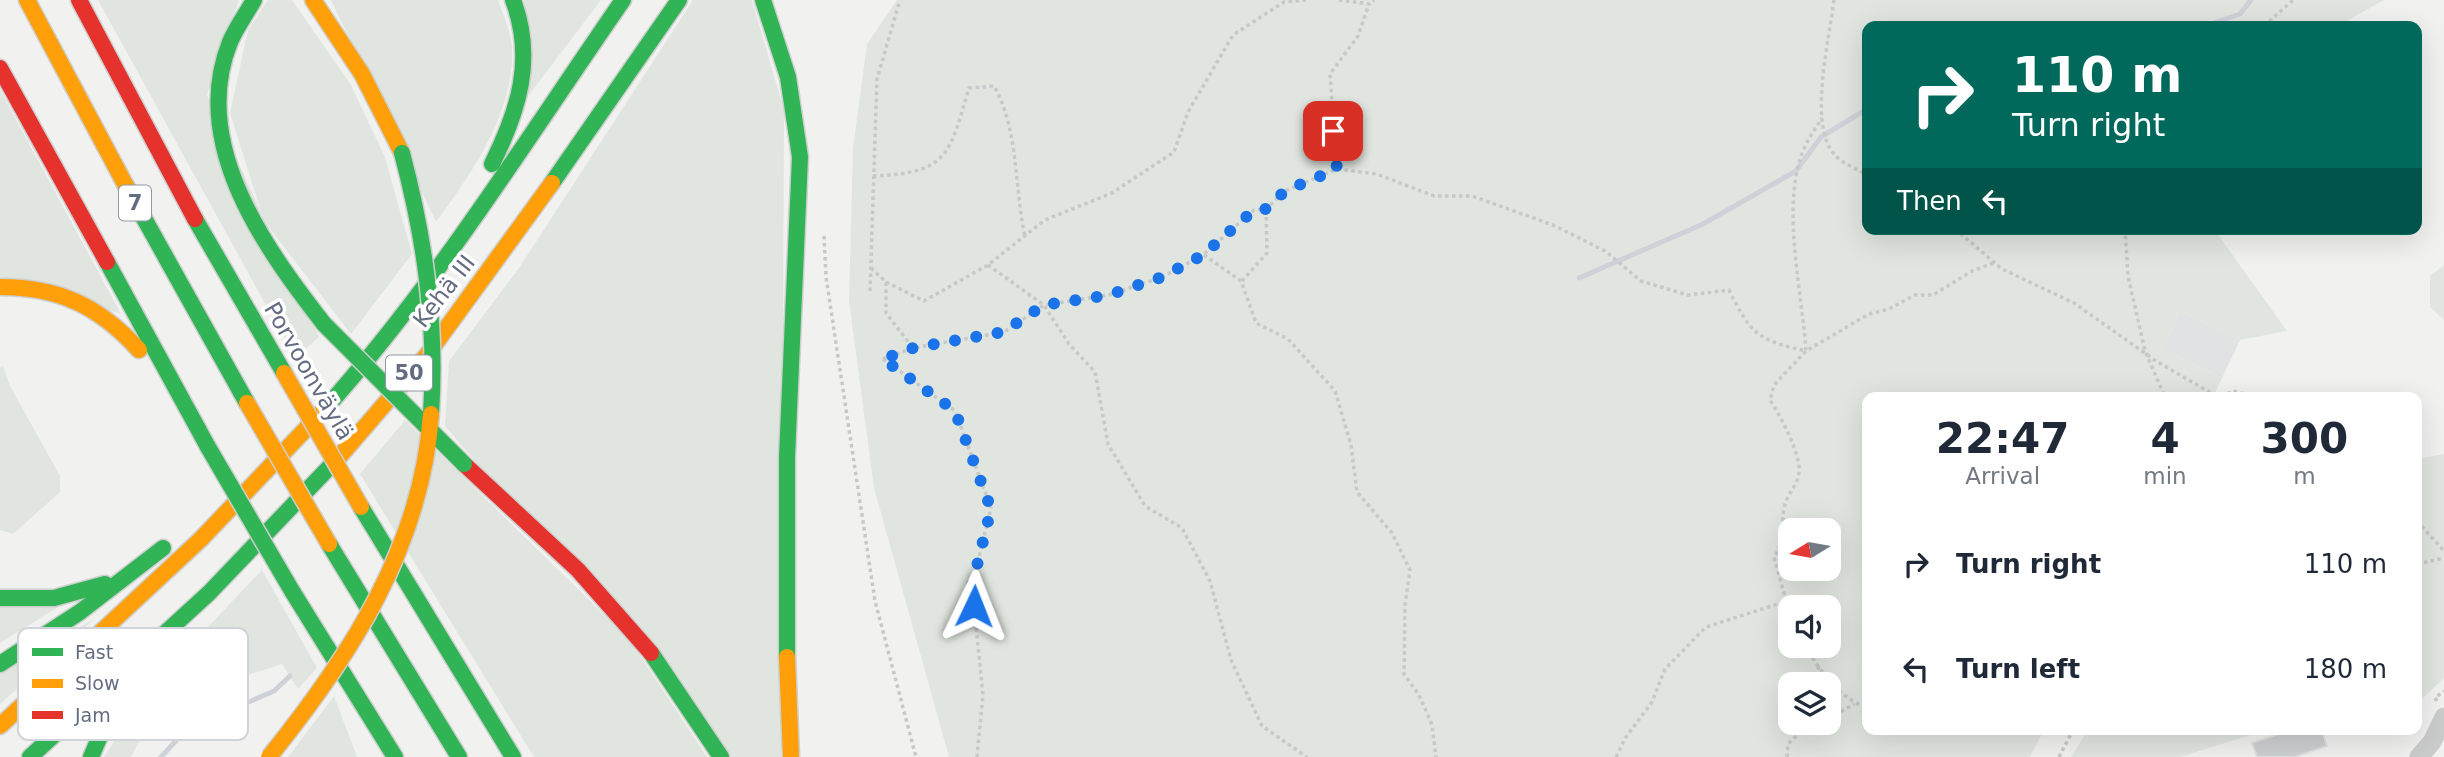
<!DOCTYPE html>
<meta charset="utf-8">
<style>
body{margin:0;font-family:"DejaVu Sans",sans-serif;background:#f6f6f7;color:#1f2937;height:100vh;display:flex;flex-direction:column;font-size:26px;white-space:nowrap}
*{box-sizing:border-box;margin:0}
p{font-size:23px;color:#747a83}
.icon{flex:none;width:38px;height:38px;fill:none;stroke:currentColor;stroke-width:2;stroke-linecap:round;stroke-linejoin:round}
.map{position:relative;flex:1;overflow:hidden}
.panel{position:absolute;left:1862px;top:392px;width:560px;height:343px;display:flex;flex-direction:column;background:#fff;border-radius:14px;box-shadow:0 7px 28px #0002}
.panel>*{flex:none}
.banner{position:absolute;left:1862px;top:21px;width:560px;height:214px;border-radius:14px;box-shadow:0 7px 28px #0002;background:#00695c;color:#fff;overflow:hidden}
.needle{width:46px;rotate:259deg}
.buttons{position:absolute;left:1778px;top:518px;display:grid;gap:14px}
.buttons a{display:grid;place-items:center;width:63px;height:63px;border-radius:14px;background:#fff;box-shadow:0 7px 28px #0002;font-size:35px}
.pin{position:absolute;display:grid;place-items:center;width:60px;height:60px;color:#fff;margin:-30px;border-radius:14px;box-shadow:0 4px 10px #0006}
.me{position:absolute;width:77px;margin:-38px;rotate:2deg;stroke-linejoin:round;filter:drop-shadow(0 0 5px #0008)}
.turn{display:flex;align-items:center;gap:24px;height:147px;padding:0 35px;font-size:32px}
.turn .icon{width:91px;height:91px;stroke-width:2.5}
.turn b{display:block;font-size:49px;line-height:60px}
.then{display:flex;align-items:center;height:66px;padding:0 35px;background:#0003;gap:14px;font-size:26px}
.eta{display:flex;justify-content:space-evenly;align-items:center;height:119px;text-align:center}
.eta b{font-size:42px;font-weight:700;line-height:49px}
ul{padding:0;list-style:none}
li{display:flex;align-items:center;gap:21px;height:105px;padding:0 35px}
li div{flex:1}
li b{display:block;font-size:26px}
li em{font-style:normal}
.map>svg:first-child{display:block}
</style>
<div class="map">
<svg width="2444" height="757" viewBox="0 0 2444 757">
<rect width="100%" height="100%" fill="#f1f2f0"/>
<path fill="#e1e2e3" d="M 2180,311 L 2240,340 L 2222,378 L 2162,349 Z"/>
<g fill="#e0e5df" fill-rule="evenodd">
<path d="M 98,0 L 239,0 L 207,95 L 319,337 L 295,358 Z"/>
<path d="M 268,0 L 292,0 L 351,85 L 385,157 L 412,254 L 351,334 L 264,221 L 230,113 L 248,30 Z"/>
<path d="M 331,0 L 498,0 C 503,14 511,32 512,47 C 515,111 473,172 436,222 Z"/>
<path d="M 524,0 L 601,0 L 529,95 Z"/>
<path d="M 693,0 L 752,0 L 784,110 L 781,757 L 731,757 L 445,426 L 449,361 L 519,268 Z"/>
<path d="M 897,0 L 2384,0 L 2338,26 L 1867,26 L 1867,229 L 2214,229 L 2287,331 L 2240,340 L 2180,311 L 2162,349 L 2222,378 L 2213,397 L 1867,397 L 1867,730 L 2044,730 L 2030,757 L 949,757 L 874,488 L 849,301 L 853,148 L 867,44 ZM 1790,530 L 1829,530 L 1829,569 L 1790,569 ZM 1790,607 L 1829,607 L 1829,646 L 1790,646 ZM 1790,684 L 1829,684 L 1829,723 L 1790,723 Z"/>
<path d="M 0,90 L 121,314 L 0,277 Z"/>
<path d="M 2444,265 L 2444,320 L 2430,307 L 2430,276 Z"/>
<path d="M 3,366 L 10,386 L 60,476 L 60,492 L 13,534 L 0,530 L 0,367 Z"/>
<path d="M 405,420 L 629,639 L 707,757 L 534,757 L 360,474 Z"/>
<path d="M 2444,454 L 2444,678 L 2423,698 L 2417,693 L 2417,459 Z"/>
<path d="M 262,570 L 317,668 L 298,689 L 282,664 C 224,683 160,697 131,757 L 104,757 L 144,694 Z"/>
<path d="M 63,604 L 0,643 L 0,606 Z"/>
<path d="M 94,619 L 0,704 L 0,672 Z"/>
<path d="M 334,696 L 357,757 L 288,757 Z"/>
<path d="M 2088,730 L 2267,730 L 2180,757 L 2071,757 Z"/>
</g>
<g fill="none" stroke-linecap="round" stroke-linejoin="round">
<g stroke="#ced2d8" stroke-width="5">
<path d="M 2205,26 L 2240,14 L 2251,0"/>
<path d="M 1579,278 L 1703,224 L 1796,171 L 1821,137 L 1867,109"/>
<path d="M 161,757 L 187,729 L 274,691 L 290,676"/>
</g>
</g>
<path fill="#cdcecf" stroke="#e0e1e0" stroke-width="2" d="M 2291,730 L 2322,730 L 2327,746 L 2295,757 L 2257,757 L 2252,743 Z"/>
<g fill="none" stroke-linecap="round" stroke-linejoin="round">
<defs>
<g id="fast">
<path d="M 254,0 C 246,14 236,28 230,42 C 189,144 265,248 324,324"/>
<path d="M 763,0 L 788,77 L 800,157 L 787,457 L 787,657"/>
<path d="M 492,164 C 519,110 535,58 513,0"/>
<path d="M 552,183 L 679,0"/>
<path d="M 126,186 L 247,403"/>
<path d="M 195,219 L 284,373"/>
<path d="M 107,262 L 208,447"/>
<path d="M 323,411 C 437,284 526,140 623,0"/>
<path d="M 361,507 L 513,757"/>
<path d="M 329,544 L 459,757"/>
<path d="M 292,591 L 395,757"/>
<path d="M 0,598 L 54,598 L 105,584"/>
<path d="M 651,653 L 721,757"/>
<path d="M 0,664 L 80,612 L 163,548"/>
<path d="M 30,757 L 209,593 L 339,457"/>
<path d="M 91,757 L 107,720 L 133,688"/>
</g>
<g id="slow">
<path d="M 27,0 L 126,186"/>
<path d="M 313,0 L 362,74 L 402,153"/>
<path d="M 0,287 C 59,287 99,306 139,350"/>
<path d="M 339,457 L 427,355 L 552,183"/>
<path d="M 787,657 L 791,757"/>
<path d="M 0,726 L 201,539 L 323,411"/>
</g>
<g id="jam">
<path d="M 79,0 L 195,219"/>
<path d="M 0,68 L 107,262"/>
<path d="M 464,464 L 578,570 L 651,653"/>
</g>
</defs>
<use href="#fast" stroke="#cecfcf" stroke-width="19"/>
<use href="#slow" stroke="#cecfcf" stroke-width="19"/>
<use href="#jam" stroke="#cecfcf" stroke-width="19"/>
<g stroke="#c7c8c8" stroke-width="3.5" stroke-dasharray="3.5 3.5" stroke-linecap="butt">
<path d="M 1339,0 L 1369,4 L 1374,0"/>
<path d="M 1834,0 C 1830,36 1807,127 1835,155 C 1843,164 1857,169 1867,175"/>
<path d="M 2264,26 L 2293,0"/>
<path d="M 1337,169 L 1330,74 L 1358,36 L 1369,4"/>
<path d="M 873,176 C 949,173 949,155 969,88 L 994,86 C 1019,130 1014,187 1025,236"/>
<path d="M 1955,229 L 2002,269 L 2074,303 L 2156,361 L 2218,397"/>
<path d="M 2125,229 L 2128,276 L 2145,351 L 2165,397"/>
<path d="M 824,236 L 826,277 L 875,601 L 916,757"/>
<path d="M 1204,255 L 1241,281 L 1256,323 L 1288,339 L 1335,391 L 1351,445 L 1357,492 L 1392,533 L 1410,570 L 1405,605 L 1404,674 L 1419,695 L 1432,725 L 1436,757"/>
<path d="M 988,265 L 1044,305 L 1069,344 L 1095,372 L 1108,444 L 1145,506 L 1182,528 L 1210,581 L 1231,660 L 1262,726 L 1307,757"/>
<path d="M 871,268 L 886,282 L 886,313 L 913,348"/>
<path d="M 1242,281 L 1267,253 L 1266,209"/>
<path d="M 886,282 L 924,301 L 988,265 L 1045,220 L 1112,193 L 1174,152 L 1188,112 L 1233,35 L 1284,2 L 1306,0"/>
<path d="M 870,291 L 877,79 L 900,0"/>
<path d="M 883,359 L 913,348 L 1004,332 L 1044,305 L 1109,295 L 1162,277 L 1203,255 L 1254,210 L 1266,209 L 1285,191 L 1337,169 L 1377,174 L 1434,196 L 1472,196 L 1553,225 L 1605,251 L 1641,281 L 1688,295 L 1729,290 C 1751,334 1757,340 1806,351 C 1802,291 1781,206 1803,151 C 1808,139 1815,129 1822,118"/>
<path d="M 883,359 L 955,411 L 991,508 L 972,586 L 983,695 L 977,757"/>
<path d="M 2221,397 L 2233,391 L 2256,397"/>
<path d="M 2417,521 L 2444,551"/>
<path d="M 2417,564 L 2444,558"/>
<path d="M 1790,615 L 1774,557 C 1786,541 1780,523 1785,504 C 1788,493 1799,484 1799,470 C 1800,453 1780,415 1770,400 L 1774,385 L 1806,351 L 1869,314 L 1889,309 L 1915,295 L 1933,295 L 1972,271 L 1994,263"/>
<path d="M 1805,646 C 1821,672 1839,697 1867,708"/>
<path d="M 1818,666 L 1821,684"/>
<path d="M 2437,701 L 2435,698 L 2444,691"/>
<path d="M 1829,702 L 1838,715"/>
<path d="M 1829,719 L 1854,704"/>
<path d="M 1616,757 L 1626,737 L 1652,702 L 1665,669 L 1706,627 L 1784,602"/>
<path d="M 1787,757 L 1788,744 L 1805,728 L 1819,723"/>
<path d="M 2059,757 L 2073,730"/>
</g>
<path stroke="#cacbcb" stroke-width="19" d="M 2419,757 L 2432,742 L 2444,717"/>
<use href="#fast" stroke="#30b455" stroke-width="16"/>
<use href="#slow" stroke="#ff9f0a" stroke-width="16"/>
<use href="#jam" stroke="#e5322d" stroke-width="16"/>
<defs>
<g id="fast-bridge">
<path d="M 402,153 C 425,240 437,324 431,414"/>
<path d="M 324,324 L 464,464"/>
<path d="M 208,447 L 292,591"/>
</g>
<g id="slow-bridge">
<path d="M 284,373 L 361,507"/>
<path d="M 247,403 L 329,544"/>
<path d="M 269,757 C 350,657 422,546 431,414"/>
</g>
</defs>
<use href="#fast-bridge" stroke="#cecfcf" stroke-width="19" stroke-linecap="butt"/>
<use href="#slow-bridge" stroke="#cecfcf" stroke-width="19" stroke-linecap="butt"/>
<use href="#fast-bridge" stroke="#30b455" stroke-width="16"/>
<use href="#slow-bridge" stroke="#ff9f0a" stroke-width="16"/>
</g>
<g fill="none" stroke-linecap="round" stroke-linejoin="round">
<path stroke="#1a73e8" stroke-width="12" stroke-dasharray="0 21.6" d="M 974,606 L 972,586 L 991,509 L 955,411 L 883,359 L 913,348 L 1003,332 L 1044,305 L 1109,295 L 1162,277 L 1203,255 L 1254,210 L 1266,209 L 1285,191 L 1337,169 L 1333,131"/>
</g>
<g text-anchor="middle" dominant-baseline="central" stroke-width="7" stroke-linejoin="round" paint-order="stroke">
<g fill="#fff" stroke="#9298a6" stroke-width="2">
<rect x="119" y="185.5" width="32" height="35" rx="5"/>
<rect x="386" y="355.5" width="46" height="35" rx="5"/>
</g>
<g font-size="21" font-weight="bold" fill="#636c80">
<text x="135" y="203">7</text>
<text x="409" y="373">50</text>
</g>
<g font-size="23" fill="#636c80" stroke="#fff">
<text transform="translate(444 291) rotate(-52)">Kehä III</text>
<text transform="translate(309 371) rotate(60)">Porvoonväylä</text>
</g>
</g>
<rect x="18" y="628" width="230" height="112" rx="10" fill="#fff" stroke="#d0d3d9" stroke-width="2"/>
<rect x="32" y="648" width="31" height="8" fill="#30b455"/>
<rect x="32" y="679" width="31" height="9" fill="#ff9f0a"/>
<rect x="32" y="711" width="31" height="8" fill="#e5322d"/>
<g font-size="19" fill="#636c80">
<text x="75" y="659">Fast</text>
<text x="75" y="690">Slow</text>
<text x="75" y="722">Jam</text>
</g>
</svg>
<div class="buttons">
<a><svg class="needle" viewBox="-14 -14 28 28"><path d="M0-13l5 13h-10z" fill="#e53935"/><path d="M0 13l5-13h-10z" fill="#747a83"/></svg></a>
<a><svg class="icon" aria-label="sound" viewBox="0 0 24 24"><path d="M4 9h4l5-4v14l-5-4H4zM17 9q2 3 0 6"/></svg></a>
<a><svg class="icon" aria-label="layers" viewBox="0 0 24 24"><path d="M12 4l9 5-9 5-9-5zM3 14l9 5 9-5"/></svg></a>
</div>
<div class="pin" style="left:1333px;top:131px;background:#d93025"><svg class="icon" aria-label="arrive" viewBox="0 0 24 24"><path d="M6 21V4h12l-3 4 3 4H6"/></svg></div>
<svg class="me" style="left:974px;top:606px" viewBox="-20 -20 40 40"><path d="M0-17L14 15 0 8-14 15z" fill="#1a73e8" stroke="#fff" stroke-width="4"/></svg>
<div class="banner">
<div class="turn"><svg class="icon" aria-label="right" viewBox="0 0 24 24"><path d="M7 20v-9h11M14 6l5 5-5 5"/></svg><div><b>110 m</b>Turn right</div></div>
<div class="then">Then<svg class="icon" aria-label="left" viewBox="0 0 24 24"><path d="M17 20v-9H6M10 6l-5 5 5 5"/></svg></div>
</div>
<section class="panel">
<div class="eta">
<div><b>22:47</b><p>Arrival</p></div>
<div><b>4</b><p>min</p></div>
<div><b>300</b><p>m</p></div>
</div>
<ul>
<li><svg class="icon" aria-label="right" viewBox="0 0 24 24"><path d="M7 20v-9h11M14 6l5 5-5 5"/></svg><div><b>Turn right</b></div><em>110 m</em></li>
<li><svg class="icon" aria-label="left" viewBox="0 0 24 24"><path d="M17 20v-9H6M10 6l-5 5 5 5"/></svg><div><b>Turn left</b></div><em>180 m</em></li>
</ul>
</section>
</div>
